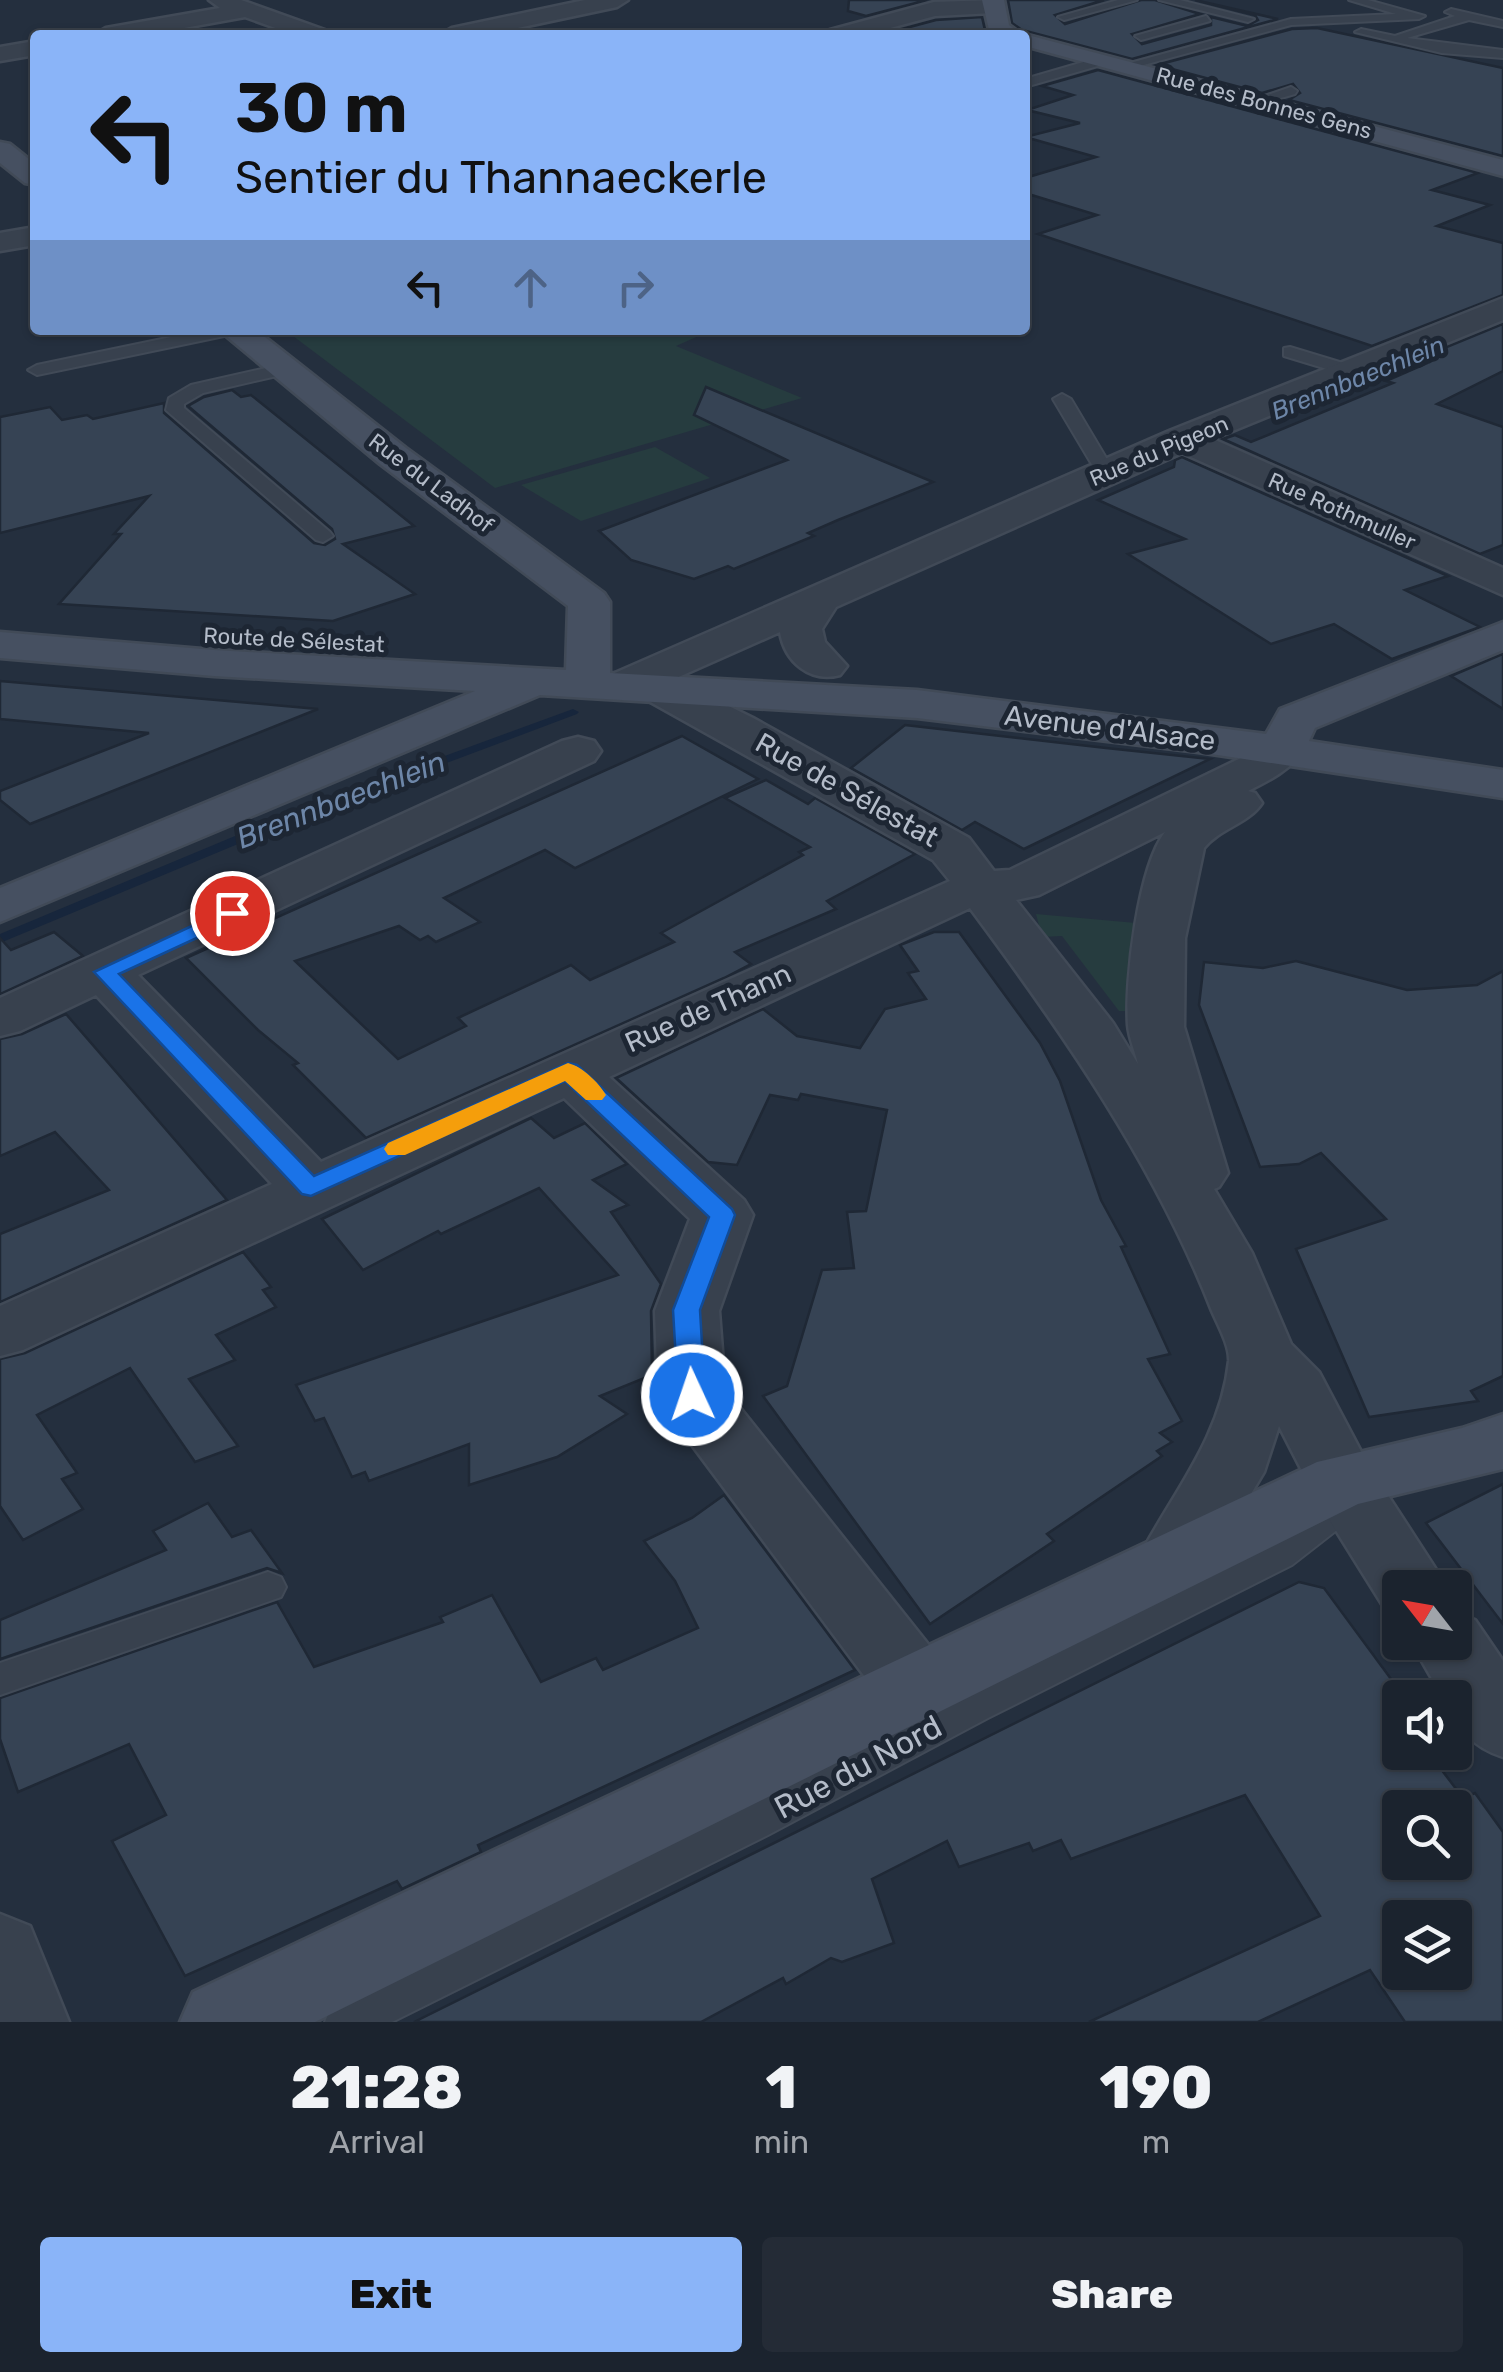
<!DOCTYPE html>
<meta charset="utf-8">
<style>
body{margin:0;font-family:Rubik,sans-serif;background:#242b36;color:#f1f3f6;height:100vh;display:flex;flex-direction:column;font-size:38px;white-space:nowrap}
*{box-sizing:border-box;margin:0}
p{font-size:32px;color:#a0a4aa}
.icon{flex:none;width:55px;height:55px;fill:none;stroke:currentColor;stroke-width:2;stroke-linecap:round;stroke-linejoin:round}
.map{position:relative;height:2022px;overflow:hidden}
.drawer{display:flex;flex-direction:column;background:#1b232e;flex:1}
.drawer>*{flex:none}
.guide{position:absolute;left:30px;top:30px;width:1000px;height:305px;border-radius:10px;box-shadow:0 2px 8px #0004,0 0 0 2px #39404a;background:#8ab4f8;color:#111;overflow:hidden}
.needle{width:65px;rotate:301deg}
.fabs{position:absolute;left:1382px;top:1570px;display:grid;gap:20px}
.fabs a{display:grid;place-items:center;width:90px;height:90px;border-radius:10px;background:#1b232e;box-shadow:0 2px 8px #0004,0 0 0 2px #39404a;font-size:50px}
.pin{position:absolute;display:grid;place-items:center;width:85px;height:85px;color:#fff;margin:-42px;border:5px solid #fff;border-radius:50%;box-shadow:0 2px 10px #0007}
.me{position:absolute;width:110px;margin:-55px;rotate:357deg;stroke-linejoin:round;filter:drop-shadow(0 0 8px #0008)}
.turn{display:flex;align-items:center;gap:35px;height:210px;padding:0 40px;font-size:45px}
.turn .icon{width:130px;height:130px;stroke-width:2.5}
.turn b{display:block;font-size:70px;line-height:85px}
.lanes{display:flex;align-items:center;height:95px;padding:0 40px;background:#0003;justify-content:center;gap:50px;direction:ltr}
.lanes .off{opacity:.35}
.eta{display:flex;justify-content:space-evenly;align-items:center;height:170px;text-align:center}
.eta b{font-size:60px;font-weight:800;line-height:70px}
.action{display:flex;gap:20px;margin-top:auto;padding:20px 40px}
.action a{flex:1;height:115px;border-radius:10px;background:#8ab4f8;color:#111;font-size:40px;font-weight:800;line-height:115px;text-align:center}
.action a+a{background:#242b36;color:#f1f3f6}
.map>svg:first-child{display:block}
</style>
<div class="map">
<svg width="1503" height="2022" viewBox="0 0 1503 2022">
<rect width="100%" height="100%" fill="#242f3e"/>
<g fill="#263c3f">
<path d="M 285,330 L 712,330 L 676,346 L 802,398 L 495,488 Z"/>
<path d="M 655,447 L 710,478 L 581,521 L 521,485 Z"/>
<path d="M 1036,914 L 1147,924 L 1135,1011 L 1119,1011 L 1062,936 L 1042,937 Z"/>
</g>
<g fill="none" stroke-linecap="round" stroke-linejoin="round">
<path fill="#17263c" fill-rule="evenodd" d="M 573,709 L 579,712 L 577,714 L 308,815 L 0,943 L 0,934 L 300,809 Z"/>
</g>
<g fill="#364354" stroke="#1f2835" stroke-width="2.5" fill-rule="evenodd">
<path d="M 849,0 L 927,0 L 866,16 L 848,11 Z"/>
<path d="M 1008,0 L 1104,0 L 1055,15 L 1065,24 L 1141,0 L 1155,0 L 1200,14 L 1132,34 L 1142,44 L 1211,25 L 1211,17 L 1247,26 L 1258,20 L 1255,15 L 1195,0 L 1278,19 L 1132,59 L 1022,30 L 1012,23 Z"/>
<path d="M 982,17 L 986,35 L 932,35 L 906,28 L 936,20 Z"/>
<path d="M 1317,28 L 1503,68 L 1503,156 L 1289,100 L 1300,93 L 1293,84 L 1262,93 L 1157,65 L 1292,29 Z"/>
<path d="M 1098,70 L 1478,173 L 1432,190 L 1490,205 L 1437,226 L 1503,243 L 1503,295 L 1372,346 L 1038,234 L 1097,215 L 1025,193 L 1025,178 L 1096,157 L 1025,137 L 1080,123 L 1027,110 L 1073,95 L 1042,86 Z"/>
<path d="M 1503,324 L 1503,371 L 1437,404 L 1503,427 L 1503,545 L 1480,554 L 1223,439 L 1235,435 L 1251,442 L 1393,383 L 1386,381 L 1425,364 L 1415,360 Z"/>
<path d="M 706,387 L 933,482 L 838,520 L 808,533 L 814,536 L 734,569 L 728,566 L 694,579 L 631,560 L 599,531 L 787,460 L 694,415 Z"/>
<path d="M 232,390 L 241,397 L 251,395 L 414,526 L 343,544 L 415,594 L 333,621 L 59,604 L 121,534 L 114,534 L 149,496 L 0,533 L 0,417 L 50,407 L 62,420 L 87,415 L 93,419 L 164,403 L 164,413 L 314,543 L 325,545 L 335,539 L 332,529 L 188,406 L 204,397 Z"/>
<path d="M 1182,457 L 1448,576 L 1405,590 L 1480,627 L 1392,659 L 1334,624 L 1271,644 L 1128,554 L 1185,539 L 1098,500 L 1174,467 L 1175,460 Z"/>
<path d="M 1503,654 L 1503,709 L 1451,676 Z"/>
<path d="M 0,681 L 318,709 L 30,824 L 0,800 L 0,791 L 149,733 L 0,719 Z"/>
<path d="M 905,725 L 1106,748 L 1210,759 L 1024,849 L 975,822 L 962,830 L 851,768 Z"/>
<path d="M 682,736 L 758,779 L 575,868 L 545,850 L 444,898 L 480,922 L 436,942 L 428,936 L 420,940 L 399,926 L 295,961 L 398,1059 L 466,1026 L 458,1018 L 571,965 L 590,980 L 674,942 L 661,933 L 803,855 L 799,852 L 810,847 L 725,798 L 766,780 L 808,804 L 815,798 L 915,854 L 827,901 L 836,909 L 735,952 L 751,964 L 724,978 L 366,1138 L 293,1065 L 298,1063 L 258,1030 L 186,958 Z"/>
<path d="M 54,932 L 83,956 L 0,994 L 0,938 L 11,950 Z"/>
<path d="M 934,932 L 959,932 L 1040,1043 L 1060,1081 L 1101,1200 L 1126,1246 L 1121,1247 L 1170,1354 L 1148,1359 L 1182,1421 L 1160,1433 L 1172,1442 L 1157,1451 L 1162,1456 L 1047,1534 L 1054,1541 L 930,1624 L 763,1396 L 787,1386 L 822,1270 L 854,1268 L 847,1212 L 866,1211 L 887,1110 L 801,1094 L 798,1100 L 770,1095 L 737,1165 L 708,1162 L 616,1078 L 763,1009 L 797,1036 L 860,1048 L 885,1009 L 926,999 L 908,973 L 918,971 L 900,945 Z"/>
<path d="M 1296,961 L 1407,990 L 1477,985 L 1503,971 L 1503,1376 L 1471,1391 L 1478,1401 L 1369,1417 L 1296,1249 L 1386,1219 L 1321,1153 L 1299,1164 L 1260,1167 L 1199,1005 L 1204,962 L 1263,968 Z"/>
<path d="M 66,1014 L 227,1200 L 0,1302 L 0,1234 L 109,1190 L 55,1132 L 0,1156 L 0,1039 L 22,1034 Z"/>
<path d="M 531,1118 L 554,1138 L 585,1123 L 627,1164 L 593,1180 L 628,1205 L 611,1212 L 661,1284 L 651,1311 L 652,1375 L 600,1396 L 627,1414 L 557,1457 L 469,1485 L 469,1444 L 369,1481 L 365,1472 L 352,1477 L 324,1418 L 315,1421 L 296,1385 L 618,1275 L 539,1188 L 441,1234 L 438,1231 L 363,1270 L 322,1219 Z"/>
<path d="M 243,1252 L 271,1287 L 263,1290 L 276,1307 L 216,1335 L 235,1360 L 189,1379 L 238,1446 L 195,1462 L 130,1368 L 37,1415 L 77,1473 L 62,1479 L 83,1509 L 23,1540 L 0,1506 L 0,1359 L 25,1353 Z"/>
<path d="M 1503,1484 L 1503,1624 L 1426,1523 Z"/>
<path d="M 724,1495 L 855,1670 L 478,1845 L 481,1852 L 402,1889 L 397,1881 L 185,1976 L 112,1841 L 166,1815 L 129,1744 L 18,1792 L 0,1739 L 0,1698 L 277,1602 L 314,1667 L 443,1622 L 440,1617 L 492,1595 L 541,1682 L 596,1658 L 603,1670 L 698,1628 L 675,1581 L 644,1541 L 692,1518 Z"/>
<path d="M 208,1503 L 232,1537 L 251,1530 L 282,1573 L 267,1568 L 0,1659 L 0,1620 L 166,1550 L 153,1531 Z"/>
<path d="M 1299,1582 L 1324,1588 L 1405,1698 L 1387,1698 L 1400,1714 L 1400,1752 L 1428,1752 L 1463,1798 L 1475,1793 L 1503,1832 L 1503,2022 L 1405,2022 L 1370,1970 L 1258,2022 L 1089,2022 L 1320,1916 L 1245,1795 L 1071,1859 L 1061,1840 L 1033,1851 L 1029,1843 L 959,1867 L 947,1841 L 872,1879 L 894,1943 L 842,1962 L 831,1958 L 786,1984 L 783,1978 L 701,2022 L 414,2022 ZM 1400,1808 L 1455,1808 L 1455,1862 L 1400,1862 ZM 1400,1918 L 1455,1918 L 1455,1972 L 1400,1972 Z"/>
</g>
<g fill="none" stroke-linecap="round" stroke-linejoin="round">
<defs>
<g id="lane">
<path d="M 1118,0 L 1137,0 L 1064,20 L 1058,17 Z"/>
<path d="M 1159,0 L 1180,0 L 1254,19 L 1248,22 Z"/>
<path d="M 1349,0 L 1368,0 L 1425,16 L 1419,19 L 1291,25 L 1125,70 L 1119,66 L 1291,19 L 1396,14 Z"/>
<path d="M 1451,9 L 1503,21 L 1503,27 L 1469,20 L 1407,38 L 1503,50 L 1503,58 L 1442,53 L 1355,32 L 1361,29 L 1395,36 L 1455,16 L 1445,12 Z"/>
<path d="M 1206,16 L 1210,21 L 1141,40 L 1135,36 Z"/>
<path d="M 1104,56 L 1108,63 L 1025,87 L 1025,79 Z"/>
<path d="M 1291,87 L 1297,91 L 1295,94 L 1256,105 L 1250,101 Z"/>
<path d="M 205,330 L 237,330 L 229,335 L 37,375 L 28,370 L 37,365 Z"/>
<path d="M 1290,347 L 1356,367 L 1359,371 L 1350,376 L 1284,356 L 1284,348 Z"/>
<path d="M 284,364 L 293,369 L 290,373 L 203,393 L 184,404 L 184,408 L 330,532 L 333,536 L 323,542 L 316,540 L 166,410 L 169,398 L 191,385 Z"/>
<path d="M 1062,394 L 1071,399 L 1115,473 L 1113,477 L 1099,477 L 1097,473 L 1053,399 Z"/>
<path d="M 1339,1477 L 1351,1481 L 1357,1491 L 1342,1526 L 1292,1565 L 988,1718 L 768,1835 L 392,2022 L 325,2022 L 331,2007 L 740,1809 L 960,1694 L 1266,1545 L 1315,1508 L 1327,1481 Z"/>
<path d="M 268,1572 L 281,1577 L 286,1587 L 281,1597 L 0,1695 L 0,1663 Z"/>
</g>
<g id="street">
<path d="M 209,0 L 241,0 L 325,30 L 329,35 L 295,35 L 245,17 L 145,35 L 94,35 L 106,28 L 220,8 Z"/>
<path d="M 585,0 L 628,0 L 617,7 L 485,35 L 440,35 L 452,28 Z"/>
<path d="M 996,0 L 1004,6 L 993,13 L 935,16 L 864,35 L 826,35 L 830,30 L 934,2 Z"/>
<path d="M 35,41 L 35,55 L 0,61 L 0,47 Z"/>
<path d="M 35,227 L 35,245 L 0,251 L 0,233 Z"/>
<path d="M 1503,298 L 1503,320 L 1213,439 L 1503,568 L 1503,595 L 1182,453 L 836,607 L 822,629 L 825,642 L 847,666 L 840,675 C 810,683 785,662 780,632 L 674,679 L 753,718 L 969,838 L 994,871 L 1010,870 L 1243,757 C 1262,742 1273,734 1297,740 L 1304,750 C 1290,770 1270,780 1248,791 L 1255,793 L 1262,803 C 1248,824 1220,828 1204,848 L 1185,938 L 1184,1027 L 1228,1173 L 1219,1187 L 1214,1189 L 1252,1253 L 1291,1344 L 1319,1372 L 1367,1463 L 1448,1588 L 1400,1588 L 1400,1614 L 1385,1609 L 1317,1500 L 1279,1426 L 1264,1472 L 1200,1579 L 1174,1588 L 1148,1579 L 1138,1559 C 1172,1494 1221,1438 1229,1361 C 1230,1346 1218,1325 1212,1311 C 1155,1165 1063,1033 970,908 L 609,1077 L 744,1200 L 753,1215 L 719,1311 L 725,1389 L 943,1663 L 954,1686 L 943,1709 L 916,1718 L 889,1709 L 668,1413 L 658,1395 L 655,1311 L 690,1219 L 564,1098 L 23,1350 L 0,1356 L 0,1306 L 272,1184 L 96,995 L 20,1031 L 0,1036 L 0,998 L 562,741 L 578,737 L 594,741 L 601,751 L 594,761 L 138,975 L 321,1162 L 950,881 L 933,860 L 638,695 L 624,698 L 608,694 L 602,685 L 608,676 L 1169,431 ZM 1165,832 C 1138,868 1125,980 1128,1025 C 1129,1038 1135,1051 1138,1064 L 1113,1023 L 1016,900 L 1039,895 Z"/>
<path d="M 1455,1613 L 1475,1620 L 1503,1661 L 1503,1757 C 1474,1747 1455,1731 1455,1698 L 1443,1698 L 1411,1642 L 1455,1642 Z"/>
<path d="M 0,1914 L 30,1926 L 69,2022 L 0,2022 Z"/>
</g>
<g id="secondary">
<path d="M 982,0 L 1004,0 L 1009,25 L 1020,33 L 1503,160 L 1503,176 L 1025,46 L 1025,35 L 990,34 Z"/>
<path d="M 0,142 L 10,144 L 35,164 L 35,185 L 25,183 L 0,163 Z"/>
<path d="M 219,330 L 256,330 L 406,448 L 604,593 L 610,602 L 610,673 L 917,690 L 1266,734 L 1280,709 L 1503,622 L 1503,650 L 1315,728 L 1309,741 L 1503,770 L 1503,798 L 1198,752 L 917,718 L 540,695 L 0,922 L 0,888 L 475,691 L 214,676 L 0,658 L 0,632 L 214,650 L 566,670 L 568,606 L 380,464 Z"/>
<path d="M 1503,1414 L 1503,1469 L 1358,1504 L 315,2022 L 180,2022 L 193,1992 L 1317,1462 L 1462,1428 Z"/>
</g>
</defs>
<use href="#lane" stroke="#414a57" stroke-width="4"/>
<use href="#street" stroke="#414a57" stroke-width="5"/>
<use href="#secondary" stroke="#414a57" stroke-width="5"/>
<use href="#lane" fill="#38414e" fill-rule="evenodd"/>
<use href="#street" fill="#38414e" fill-rule="evenodd"/>
<use href="#secondary" fill="#465061" fill-rule="evenodd"/>
</g>
<path fill="#1a73e8" stroke="#114b97" stroke-width="2.5" d="M 232,907 L 240,908 L 243,913 L 240,918 L 119,974 L 314,1176 L 568,1063 L 577,1065 L 732,1209 L 735,1215 L 700,1310 L 705,1395 L 701,1402 L 692,1405 L 682,1402 L 678,1395 L 673,1310 L 709,1217 L 565,1081 L 311,1196 L 302,1194 L 94,972 Z"/>
<path fill="#f59e0b" d="M 568,1063 C 583,1067 598,1082 606,1095 L 602,1100 L 586,1100 L 565,1081 L 405,1155 L 388,1155 L 384,1149 L 388,1143 Z"/>
<g text-anchor="middle" dominant-baseline="central" stroke-width="10" stroke-linejoin="round" paint-order="stroke">
<g font-size="22" fill="#b4bcc9" stroke="#1d2633">
<text transform="translate(1264 103) rotate(15)">Rue des Bonnes Gens</text>
<text transform="translate(1159 451) rotate(-23)">Rue du Pigeon</text>
<text transform="translate(431 483) rotate(37)">Rue du Ladhof</text>
<text transform="translate(1342 511) rotate(24)">Rue Rothmuller</text>
<text transform="translate(294 640) rotate(3)">Route de Sélestat</text>
</g>
<g font-size="25" font-style="italic" fill="#6d86a8" stroke="#1d2633">
<text transform="translate(1358 378) rotate(-22)">Brennbaechlein</text>
</g>
<g font-size="28" fill="#b4bcc9" stroke="#1d2633">
<text transform="translate(1110 728) rotate(7)">Avenue d'Alsace</text>
<text transform="translate(847 790) rotate(29)">Rue de Sélestat</text>
<text transform="translate(708 1008) rotate(-24)">Rue de Thann</text>
</g>
<g font-size="30" font-style="italic" fill="#6d86a8" stroke="#1d2633">
<text transform="translate(341 800) rotate(-21)">Brennbaechlein</text>
</g>
<g font-size="32" fill="#b4bcc9" stroke="#1d2633">
<text transform="translate(858 1767) rotate(-28)">Rue du Nord</text>
</g>
</g>
</svg>
<div class="fabs">
<a><svg class="needle" viewBox="-14 -14 28 28"><path d="M0-13l5 13h-10z" fill="#e53935"/><path d="M0 13l5-13h-10z" fill="#a0a4aa"/></svg></a>
<a><svg class="icon" aria-label="sound" viewBox="0 0 24 24"><path d="M4 9h4l5-4v14l-5-4H4zM17 9q2 3 0 6"/></svg></a>
<a><svg class="icon" aria-label="search" viewBox="0 0 24 24"><circle cx="10" cy="10" r="6"/><path d="M15 15l6 6"/></svg></a>
<a><svg class="icon" aria-label="layers" viewBox="0 0 24 24"><path d="M12 4l9 5-9 5-9-5zM3 14l9 5 9-5"/></svg></a>
</div>
<div class="pin" style="left:232px;top:913px;background:#d93025"><svg class="icon" aria-label="arrive" viewBox="0 0 24 24"><path d="M6 21V4h12l-3 4 3 4H6"/></svg></div>
<svg class="me" style="left:692px;top:1395px" viewBox="-20 -20 40 40"><circle r="17" fill="#1a73e8" stroke="#fff" stroke-width="3"/><path d="M0-11L8 9 0 5-8 9z" fill="#fff"/></svg>
<div class="guide">
<div class="turn"><svg class="icon" aria-label="left" viewBox="0 0 24 24"><path d="M17 20v-9H6M10 6l-5 5 5 5"/></svg><div><b>30 m</b>Sentier du Thannaeckerle</div></div>
<div class="lanes"><svg class="icon" aria-label="left" viewBox="0 0 24 24"><path d="M17 20v-9H6M10 6l-5 5 5 5"/></svg><svg class="icon off" aria-label="ahead" viewBox="0 0 24 24"><path d="M12 20V5M6 11l6-6 6 6"/></svg><svg class="icon off" aria-label="right" viewBox="0 0 24 24"><path d="M7 20v-9h11M14 6l5 5-5 5"/></svg></div>
</div>
</div>
<section class="drawer">
<div class="eta">
<div><b>21:28</b><p>Arrival</p></div>
<div><b>1</b><p>min</p></div>
<div><b>190</b><p>m</p></div>
</div>
<div class="action"><a>Exit</a><a>Share</a></div>
</section>
